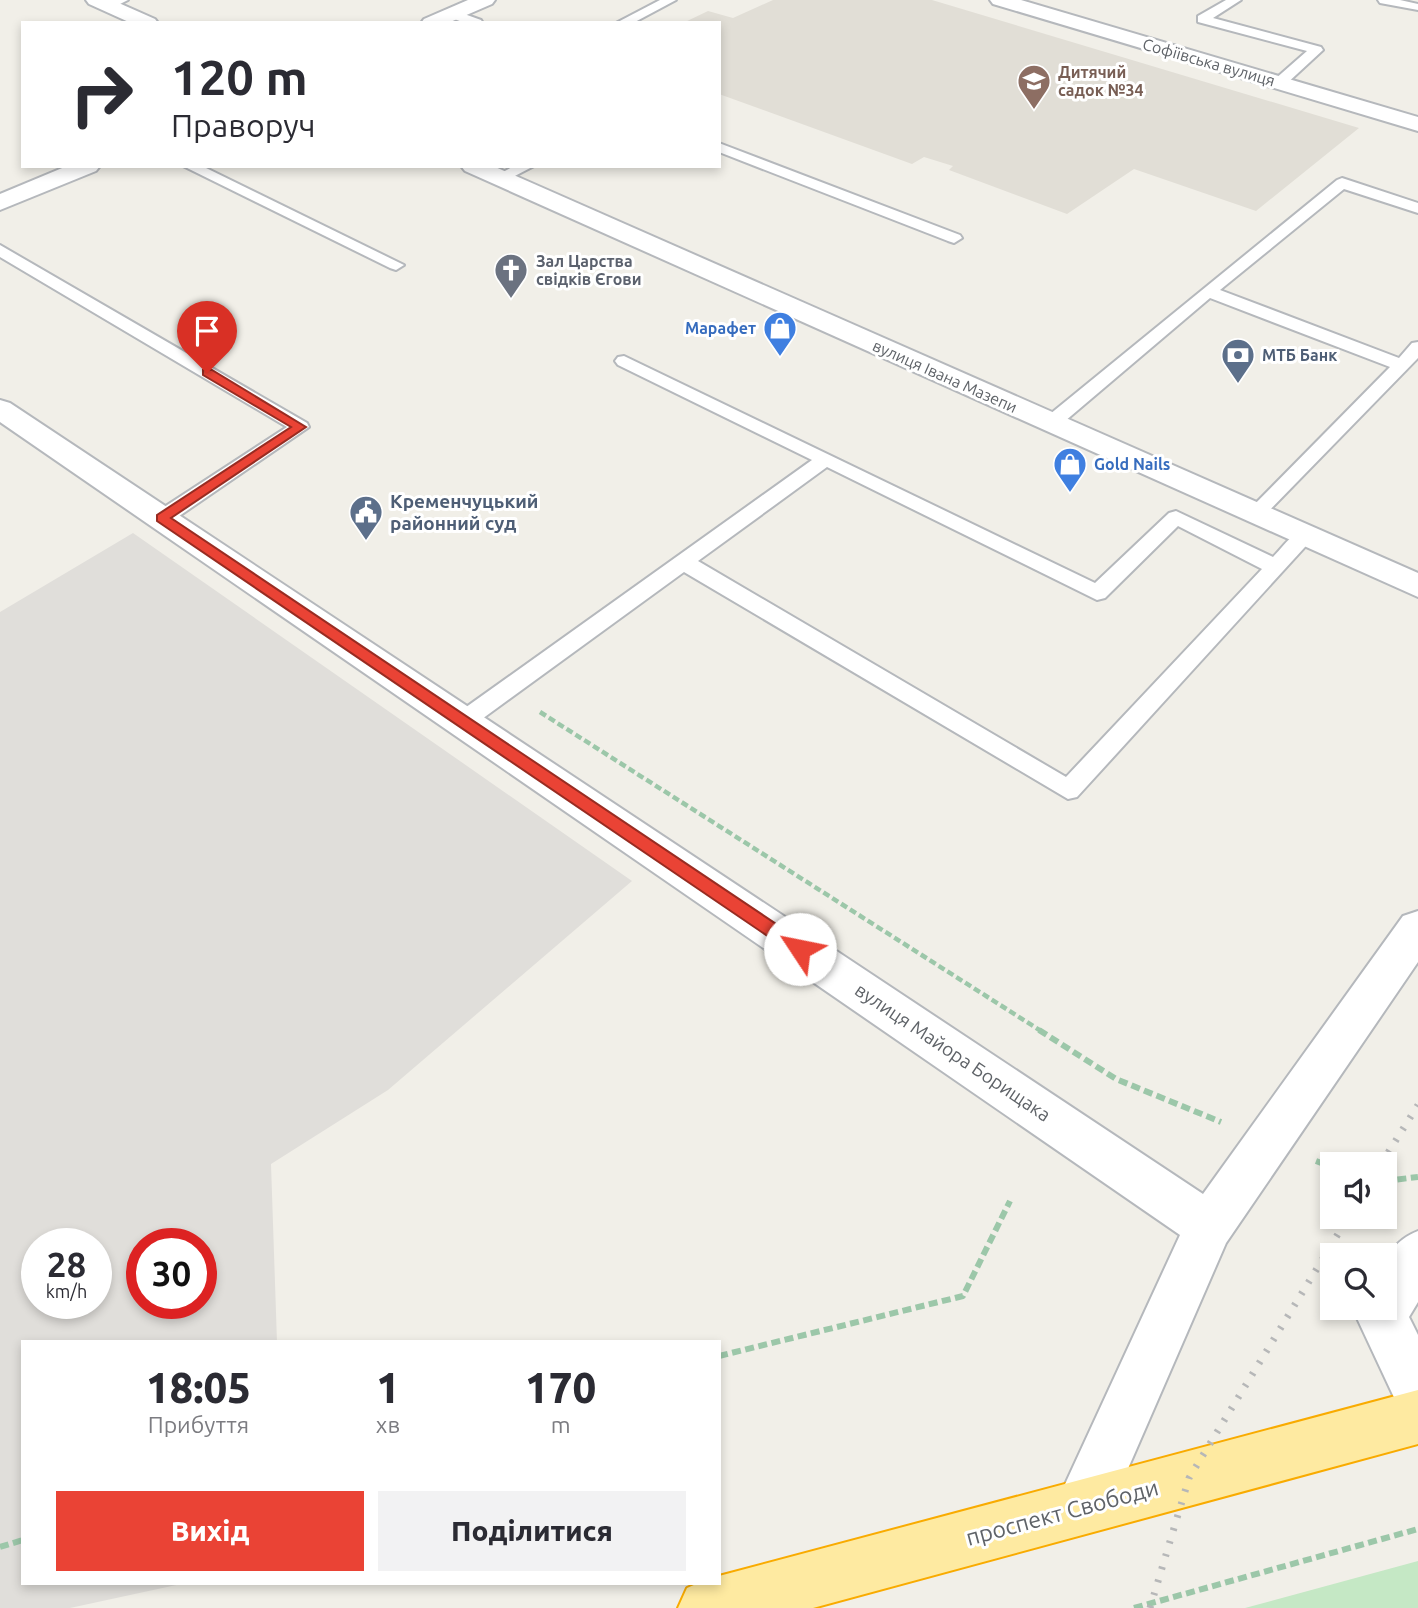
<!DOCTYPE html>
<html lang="uk">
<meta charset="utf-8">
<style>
body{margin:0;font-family:Ubuntu,sans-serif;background:#f2f2f3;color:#2b2b33;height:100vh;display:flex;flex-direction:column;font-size:26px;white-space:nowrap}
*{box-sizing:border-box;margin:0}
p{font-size:23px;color:#7c7c81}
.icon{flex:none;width:38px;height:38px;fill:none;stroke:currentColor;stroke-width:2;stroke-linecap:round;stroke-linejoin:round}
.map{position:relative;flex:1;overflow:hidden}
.sheet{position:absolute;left:21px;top:1340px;width:700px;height:245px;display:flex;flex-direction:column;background:#fff;border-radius:0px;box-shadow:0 4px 10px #0003}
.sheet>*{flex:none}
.top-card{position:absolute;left:21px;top:21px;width:700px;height:147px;border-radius:0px;box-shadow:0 4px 10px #0003;background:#fff;color:#2b2b33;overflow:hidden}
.fabs{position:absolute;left:1320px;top:1152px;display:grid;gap:14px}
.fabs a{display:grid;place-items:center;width:77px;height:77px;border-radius:0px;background:#fff;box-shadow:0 4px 10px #0003;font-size:35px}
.speed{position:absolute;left:21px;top:1228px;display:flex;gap:14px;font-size:35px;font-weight:700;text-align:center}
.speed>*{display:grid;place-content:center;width:91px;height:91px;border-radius:50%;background:#fff;box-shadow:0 4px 10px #0003;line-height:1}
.speed small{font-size:18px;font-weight:400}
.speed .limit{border:10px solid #d22;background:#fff;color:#111}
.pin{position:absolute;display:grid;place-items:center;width:60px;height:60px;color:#fff;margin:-72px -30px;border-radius:50% 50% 50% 0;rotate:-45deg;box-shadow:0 0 7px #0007}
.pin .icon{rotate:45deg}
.me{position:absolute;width:77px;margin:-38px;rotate:304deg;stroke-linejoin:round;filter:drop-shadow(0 0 5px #0008)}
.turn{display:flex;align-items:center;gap:24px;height:147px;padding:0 35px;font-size:32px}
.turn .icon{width:91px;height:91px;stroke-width:2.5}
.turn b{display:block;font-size:49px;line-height:60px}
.eta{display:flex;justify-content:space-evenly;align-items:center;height:119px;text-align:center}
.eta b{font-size:42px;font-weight:800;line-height:49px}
.button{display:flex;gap:14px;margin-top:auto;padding:14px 35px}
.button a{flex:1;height:80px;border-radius:0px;background:#ea4335;color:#fff;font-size:28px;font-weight:800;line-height:80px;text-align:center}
.button a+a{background:#f2f2f3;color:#2b2b33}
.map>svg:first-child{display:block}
</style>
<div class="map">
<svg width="1418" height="1608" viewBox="0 0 1418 1608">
<rect width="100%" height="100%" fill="#f1efe8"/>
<path fill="#e0deda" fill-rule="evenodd" d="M 133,533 L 632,881 L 388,1090 L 271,1164 L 277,1342 L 23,1342 L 23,1584 L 181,1584 L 70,1608 L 0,1608 L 0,612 ZM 37,1244 L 96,1244 L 96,1304 L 37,1304 ZM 142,1244 L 201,1244 L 201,1304 L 142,1304 Z"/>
<path fill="#e1ded6" d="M 773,0 L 932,0 L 1359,128 L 1256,211 L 1134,169 L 1067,214 L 949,170 L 953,166 L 924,157 L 912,164 L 719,94 L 719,23 L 683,23 L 708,11 L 733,18 Z"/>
<path fill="#c5e8c5" d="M 1418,1561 L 1418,1608 L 1245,1608 Z"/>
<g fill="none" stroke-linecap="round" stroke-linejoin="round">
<defs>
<g id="service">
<path d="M 110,0 L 128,0 L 112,8 L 104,8 L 104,2 Z"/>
<path d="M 660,0 L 676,0 L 633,23 L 616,23 Z"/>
<path d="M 1226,0 L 1241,0 L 1213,18 L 1321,47 L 1323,50 L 1284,86 L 1274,86 L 1274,80 L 1307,51 L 1198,22 L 1198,16 Z"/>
<path d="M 1378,0 L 1400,0 L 1418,4 L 1418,10 L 1380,3 Z"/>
<path d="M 453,10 L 481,20 L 483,23 L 465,23 L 449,17 L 449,11 Z"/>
<path d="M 719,143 L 960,235 L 962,238 L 954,243 L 948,241 L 719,152 Z"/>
<path d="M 183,166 L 202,166 L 404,265 L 396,270 L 390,268 Z"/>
<path d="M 514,166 L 534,166 L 505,181 L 495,181 L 492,178 Z"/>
<path d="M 1342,178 L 1418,203 L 1418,213 L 1344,189 L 1220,290 L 1399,358 L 1412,343 L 1418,342 L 1418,358 L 1262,518 L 1248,518 L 1245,514 L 1390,367 L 1210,298 L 1058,427 L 1044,427 L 1042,423 L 1044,419 L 1337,180 Z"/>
<path d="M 0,245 L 307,423 L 309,427 L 169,523 L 155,523 L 152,518 L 155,513 L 287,427 L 0,257 Z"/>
<path d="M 624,356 L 1095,583 L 1169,513 L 1176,511 L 1273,557 C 1284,546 1295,527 1312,531 L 1315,536 L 1077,797 L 1068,799 L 684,572 L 471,727 L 463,729 L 455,727 L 451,721 L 455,715 L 812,460 L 618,365 L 615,361 L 618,357 ZM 827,467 L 1097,600 L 1105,598 L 1178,526 L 1262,569 L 1066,777 L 698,561 Z"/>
</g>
<g id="minor">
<path d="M 86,0 L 112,0 L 155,19 L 158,23 L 131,23 L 89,4 Z"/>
<path d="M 468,0 L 495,0 L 492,4 L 448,23 L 421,23 L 424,19 Z"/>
<path d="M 990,0 L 1021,0 L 1418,117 L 1418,131 L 993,4 Z"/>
<path d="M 67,166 L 100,166 L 96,171 L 0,210 L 0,194 Z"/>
<path d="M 461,166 L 493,166 L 1418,573 L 1418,597 L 465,171 Z"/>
<path d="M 0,400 L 10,403 L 1203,1194 L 1403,916 L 1418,911 L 1418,962 L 1226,1243 L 1103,1526 L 1083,1534 L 1063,1526 L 1055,1506 L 1180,1235 L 0,422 Z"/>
</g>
<path id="tertiary" d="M 1418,1231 L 1418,1302 L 1409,1317 L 1418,1335 L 1418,1415 L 1399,1408 L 1356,1316 L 1359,1307 L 1384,1307 C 1384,1272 1381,1246 1418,1231 Z"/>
<path id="trunk" d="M 1418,1390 L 1418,1444 L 813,1608 L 678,1608 L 687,1588 L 696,1584 L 719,1584 L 719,1576 Z"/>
</defs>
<use href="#service" stroke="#b5b8bc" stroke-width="4"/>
<use href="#minor" stroke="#b5b8bc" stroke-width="4"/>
<use href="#tertiary" stroke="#b5b8bc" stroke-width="4"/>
<use href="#trunk" stroke="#f9ab00" stroke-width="4"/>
<path stroke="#9cc7a9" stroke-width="4.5" stroke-dasharray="7 3.5" stroke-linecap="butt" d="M 540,712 L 1041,1031"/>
<g stroke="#9cc7a9" stroke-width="6" stroke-dasharray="9 4.5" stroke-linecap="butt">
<path d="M 1039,1030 L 1116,1079 L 1221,1122"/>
<path d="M 1316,1161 L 1332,1167"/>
<path d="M 1384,1181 L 1418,1177"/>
<path d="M 719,1356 L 963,1296 L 1010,1201"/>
<path d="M 0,1547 L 23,1540"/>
<path d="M 1134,1608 L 1418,1529"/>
</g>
<use href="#service" fill="#fff" fill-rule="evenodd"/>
<use href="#minor" fill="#fff" fill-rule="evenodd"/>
<use href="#tertiary" fill="#fff" fill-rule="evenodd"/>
<use href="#trunk" fill="#feeaa1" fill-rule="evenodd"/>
<g stroke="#b6b7b8" stroke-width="7" stroke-dasharray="2.5 11" stroke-linecap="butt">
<path d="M 1381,1164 L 1418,1105"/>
<path d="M 1150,1608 L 1189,1478 L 1349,1216"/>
</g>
</g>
<path fill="#ea4335" stroke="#982c22" stroke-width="2" d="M 203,370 L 212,370 L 306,427 L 171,518 L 806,944 L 809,949 L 806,954 L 800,956 L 794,954 L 157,521 L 157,515 L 291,427 L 203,375 Z"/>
<defs>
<symbol id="school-pin" viewBox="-11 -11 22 30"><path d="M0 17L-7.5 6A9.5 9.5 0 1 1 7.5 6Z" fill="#8d6e63" stroke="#fff"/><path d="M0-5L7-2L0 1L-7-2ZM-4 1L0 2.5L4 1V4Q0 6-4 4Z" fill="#fff"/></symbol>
<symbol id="church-pin" viewBox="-11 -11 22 30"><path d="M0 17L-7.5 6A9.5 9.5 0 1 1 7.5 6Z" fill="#6b7280" stroke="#fff"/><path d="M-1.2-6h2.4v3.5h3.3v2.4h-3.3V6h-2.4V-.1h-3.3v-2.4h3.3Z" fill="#fff"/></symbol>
<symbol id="shop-pin" viewBox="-11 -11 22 30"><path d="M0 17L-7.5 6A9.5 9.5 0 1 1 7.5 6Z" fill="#3f7fe0" stroke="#fff"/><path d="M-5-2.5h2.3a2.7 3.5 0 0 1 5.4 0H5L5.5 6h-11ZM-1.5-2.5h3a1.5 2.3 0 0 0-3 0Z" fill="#fff"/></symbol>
<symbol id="bank-pin" viewBox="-11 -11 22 30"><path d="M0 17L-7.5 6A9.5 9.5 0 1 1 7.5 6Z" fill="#5c6f8a" stroke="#fff"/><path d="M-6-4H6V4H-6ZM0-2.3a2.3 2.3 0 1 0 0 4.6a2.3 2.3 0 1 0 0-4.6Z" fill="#fff"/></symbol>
<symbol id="civic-pin" viewBox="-11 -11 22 30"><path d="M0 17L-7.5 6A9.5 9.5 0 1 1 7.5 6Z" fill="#5c6f8a" stroke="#fff"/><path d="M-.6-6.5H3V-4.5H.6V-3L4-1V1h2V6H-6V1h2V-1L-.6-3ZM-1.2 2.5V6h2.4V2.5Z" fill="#fff"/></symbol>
</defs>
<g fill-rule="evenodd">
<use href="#school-pin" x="1015" y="62" width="38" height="52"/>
<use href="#church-pin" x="492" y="251" width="38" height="52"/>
<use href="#shop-pin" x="761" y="309" width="38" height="52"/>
<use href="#bank-pin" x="1219" y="336" width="38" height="52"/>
<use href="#shop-pin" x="1051" y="445" width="38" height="52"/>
<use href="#civic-pin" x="347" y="493" width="38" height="52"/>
</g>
<g text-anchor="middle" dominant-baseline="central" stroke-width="6" stroke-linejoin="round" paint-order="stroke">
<g font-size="16" fill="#5f6368" stroke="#fff">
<text transform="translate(1209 62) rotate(16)">Софіївська вулиця</text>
<text transform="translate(945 376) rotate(24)">вулиця Івана Мазепи</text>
</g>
<g font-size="16" font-weight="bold" fill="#785e54" stroke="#fff" text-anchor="start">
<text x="1058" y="72">Дитячий<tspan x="1058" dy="18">садок №34</tspan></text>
</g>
<g font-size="16" font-weight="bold" fill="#5b616d" stroke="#fff" text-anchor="start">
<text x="536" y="261">Зал Царства<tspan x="536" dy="18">свідків Єгови</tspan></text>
</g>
<g font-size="16" font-weight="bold" fill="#366cbe" stroke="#fff" text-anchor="end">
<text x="756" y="328">Марафет</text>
<text x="1094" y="464" text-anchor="start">Gold Nails</text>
</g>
<g font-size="16" font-weight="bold" fill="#4e5e75" stroke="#fff" text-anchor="start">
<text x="1262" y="355">МТБ Банк</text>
</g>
<g font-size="19" font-weight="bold" fill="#4e5e75" stroke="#fff" text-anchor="start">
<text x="390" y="501">Кременчуцький<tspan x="390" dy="22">районний суд</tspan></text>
</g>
<g font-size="19" fill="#5f6368" stroke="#fff">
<text transform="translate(953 1052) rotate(34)">вулиця Майора Борищака</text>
</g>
<g font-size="23" fill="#5f6368" stroke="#fff">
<text transform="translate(1062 1512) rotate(-15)">проспект Свободи</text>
</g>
</g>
</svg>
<div class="fabs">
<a><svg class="icon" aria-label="sound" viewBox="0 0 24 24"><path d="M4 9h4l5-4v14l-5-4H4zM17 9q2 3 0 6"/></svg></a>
<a><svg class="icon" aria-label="search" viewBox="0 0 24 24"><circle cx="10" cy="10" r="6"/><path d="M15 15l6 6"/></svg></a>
</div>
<div class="speed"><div>28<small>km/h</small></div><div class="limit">30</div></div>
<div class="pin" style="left:207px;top:373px;background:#d93025"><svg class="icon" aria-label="arrive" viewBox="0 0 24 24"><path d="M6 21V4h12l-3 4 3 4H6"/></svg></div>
<svg class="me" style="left:800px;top:949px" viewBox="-20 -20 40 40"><circle r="19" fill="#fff"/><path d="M0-13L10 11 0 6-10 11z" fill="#ea4335"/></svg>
<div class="top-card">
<div class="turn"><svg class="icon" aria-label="right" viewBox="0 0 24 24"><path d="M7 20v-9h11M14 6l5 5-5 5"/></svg><div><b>120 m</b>Праворуч</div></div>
</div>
<section class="sheet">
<div class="eta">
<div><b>18:05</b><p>Прибуття</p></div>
<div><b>1</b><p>хв</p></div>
<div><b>170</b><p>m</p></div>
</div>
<div class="button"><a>Вихід</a><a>Поділитися</a></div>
</section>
</div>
